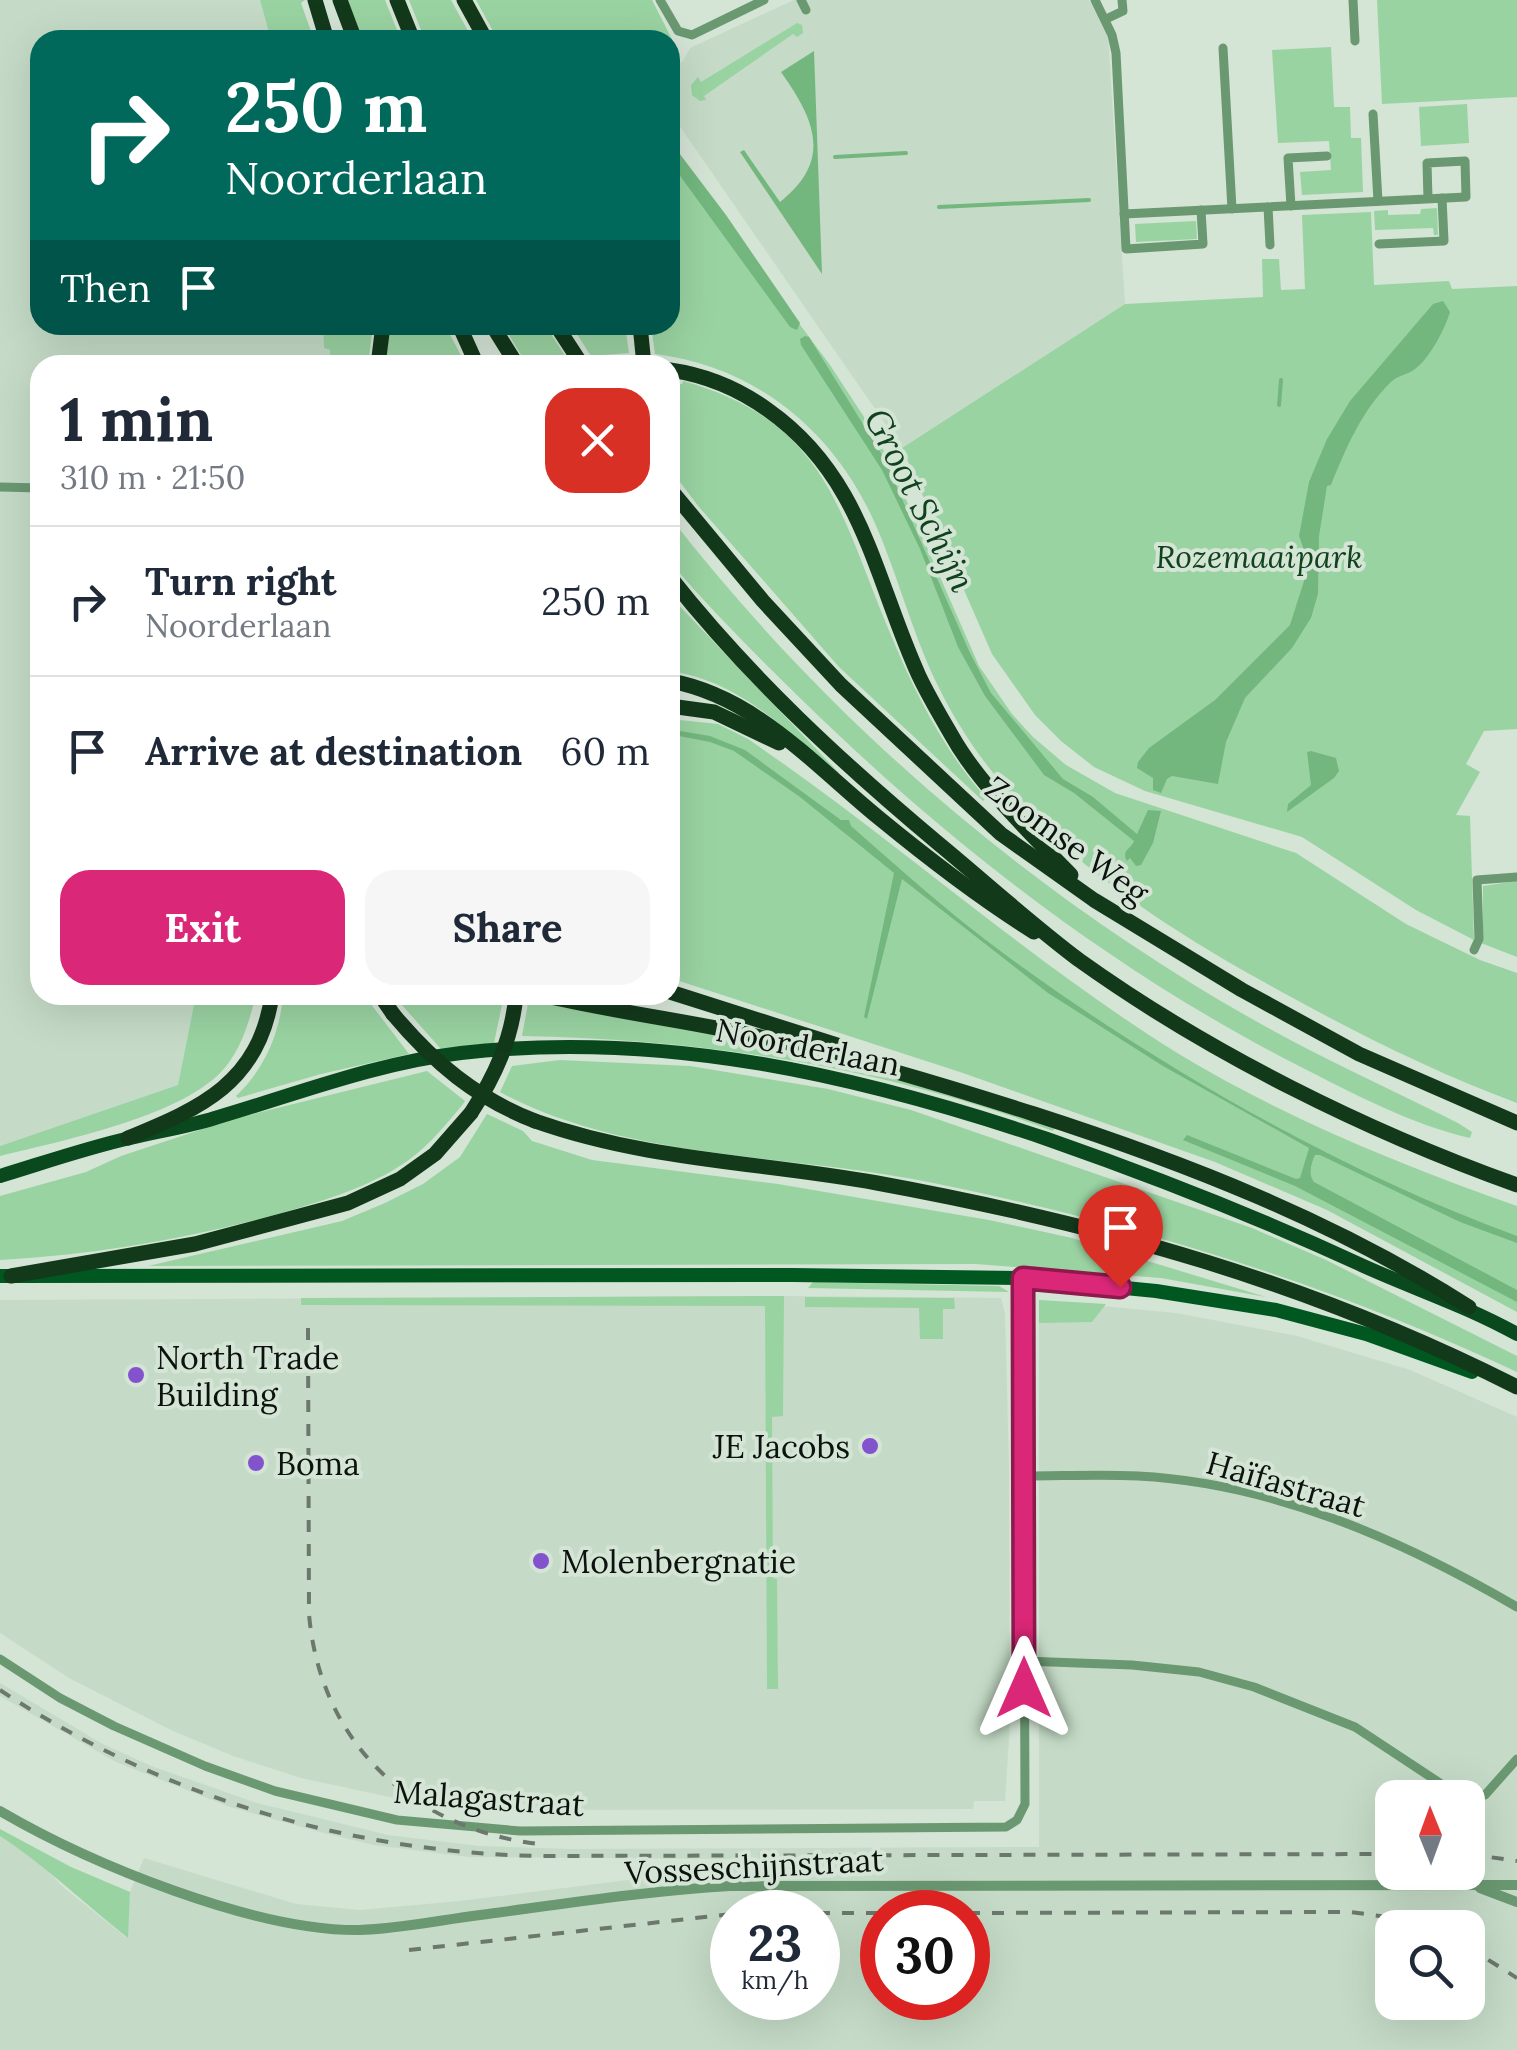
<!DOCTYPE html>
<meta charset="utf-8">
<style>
body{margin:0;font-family:Lora,serif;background:#f6f6f7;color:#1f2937;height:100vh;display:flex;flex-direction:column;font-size:38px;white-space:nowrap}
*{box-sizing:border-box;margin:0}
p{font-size:32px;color:#747a83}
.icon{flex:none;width:55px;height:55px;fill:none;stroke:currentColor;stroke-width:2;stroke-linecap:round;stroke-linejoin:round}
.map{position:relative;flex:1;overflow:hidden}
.drawer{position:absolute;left:30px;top:355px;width:650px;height:650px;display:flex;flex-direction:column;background:#fff;border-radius:30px;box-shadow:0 10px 40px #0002}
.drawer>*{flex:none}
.hud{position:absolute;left:30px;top:30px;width:650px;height:305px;border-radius:30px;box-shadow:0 10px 40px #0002;background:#00695c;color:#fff;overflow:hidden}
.needle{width:65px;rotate:359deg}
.fabs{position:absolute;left:1375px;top:1780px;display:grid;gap:20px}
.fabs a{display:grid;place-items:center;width:110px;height:110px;border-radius:20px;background:#fff;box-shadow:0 10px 40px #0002;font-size:50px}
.speed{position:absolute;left:710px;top:1890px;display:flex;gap:20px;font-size:50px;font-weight:700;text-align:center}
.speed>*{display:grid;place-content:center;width:130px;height:130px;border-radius:50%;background:#fff;box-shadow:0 10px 40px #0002;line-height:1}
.speed small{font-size:25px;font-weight:400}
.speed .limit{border:15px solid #d22;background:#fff;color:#111}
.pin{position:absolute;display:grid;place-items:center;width:85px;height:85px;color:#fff;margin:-102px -42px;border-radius:50% 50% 50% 0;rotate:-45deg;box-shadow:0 0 10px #0007}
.pin .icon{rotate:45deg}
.me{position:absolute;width:110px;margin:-55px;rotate:0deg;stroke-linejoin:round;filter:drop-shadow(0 0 8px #0008)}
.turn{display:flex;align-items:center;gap:35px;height:210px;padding:0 30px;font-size:45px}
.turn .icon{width:130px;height:130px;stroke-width:2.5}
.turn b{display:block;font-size:70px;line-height:85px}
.then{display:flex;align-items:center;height:95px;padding:0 30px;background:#0003;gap:20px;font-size:38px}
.round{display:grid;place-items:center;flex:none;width:105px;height:105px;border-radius:30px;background:#f6f6f7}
.headline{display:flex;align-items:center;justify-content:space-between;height:170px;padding:0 30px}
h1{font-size:60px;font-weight:700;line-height:75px}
.action{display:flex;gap:20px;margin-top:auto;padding:20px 30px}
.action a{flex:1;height:115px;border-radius:30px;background:#db2777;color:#fff;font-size:40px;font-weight:700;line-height:115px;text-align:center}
.action a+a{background:#f6f6f7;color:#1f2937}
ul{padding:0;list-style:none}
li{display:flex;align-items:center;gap:30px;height:150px;padding:0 30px;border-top:2px solid #e0e1e3}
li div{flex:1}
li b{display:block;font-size:38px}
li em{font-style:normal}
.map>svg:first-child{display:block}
</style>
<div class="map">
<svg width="1517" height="2050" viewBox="0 0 1517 2050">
<rect width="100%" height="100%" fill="#d4e4d5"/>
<g fill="#c5dbc7" fill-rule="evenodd">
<path d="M 0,0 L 260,0 L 271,40 L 40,40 L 40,325 L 323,325 L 324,348 L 330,350 L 331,363 L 40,365 L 40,995 L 196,995 L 179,1085 L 0,1146 Z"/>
<path d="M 794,0 L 1089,0 L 1108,35 L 1125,304 L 902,448 L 670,112 L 670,70 L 683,61 L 690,48 Z"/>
<path d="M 784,1296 L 1001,1298 L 1005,1314 L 1009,1463 L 1010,1723 L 1005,1801 L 974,1801 L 973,1809 L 536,1810 L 465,1807 L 399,1799 L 301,1778 L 233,1756 L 171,1730 L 69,1678 L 0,1633 L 0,1300 Z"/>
<path d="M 1039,1300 L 1176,1313 L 1297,1336 L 1410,1370 L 1517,1417 L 1517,2050 L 0,2050 L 0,1836 L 38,1861 L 63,1887 L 127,1938 L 130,1892 L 144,1858 L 296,1904 L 360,1910 L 460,1901 L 733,1867 L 732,1859 L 469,1857 L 374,1845 L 320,1832 L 230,1807 L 116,1762 L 0,1696 L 0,1683 L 101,1743 L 151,1766 L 257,1803 L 388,1835 L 479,1846 L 571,1849 L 1039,1847 ZM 1392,1798 L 1468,1798 L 1468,1872 L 1392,1872 ZM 732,1912 L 818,1912 L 818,1998 L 732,1998 ZM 882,1912 L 968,1912 L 968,1998 L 882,1998 ZM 1392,1928 L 1468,1928 L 1468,2002 L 1392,2002 Z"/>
</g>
<g fill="#9ad3a2">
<path d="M 260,0 L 305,0 L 301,3 L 314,40 L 271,40 Z"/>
<path d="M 348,0 L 385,0 L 401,40 L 363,40 Z"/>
<path d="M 409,0 L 451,0 L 473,40 L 425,40 Z"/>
<path d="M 476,0 L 652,0 L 676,47 L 670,55 L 670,40 L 498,40 Z"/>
<path d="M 1377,0 L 1517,0 L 1517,97 L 1382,104 Z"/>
<path d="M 797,23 L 802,25 L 803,33 L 797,37 L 793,34 L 704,96 L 706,100 L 700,101 L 692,95 L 691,85 L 698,77 L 701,82 Z"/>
<path d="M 1331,47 L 1334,107 L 1350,107 L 1351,138 L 1361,138 L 1363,192 L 1302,195 L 1300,172 L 1331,170 L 1329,141 L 1278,143 L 1272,50 Z"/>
<path d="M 1467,104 L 1469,143 L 1421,146 L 1419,107 Z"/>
<path d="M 670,150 L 830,365 L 866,420 L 888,458 L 979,666 L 1012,714 L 1033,737 L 1066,765 L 1115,793 L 1296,853 L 1406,924 L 1480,960 L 1517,973 L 1517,1103 C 1439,1074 1364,1037 1291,997 C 1203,949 1116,897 1043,827 C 1001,788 964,739 939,688 C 912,634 898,574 873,519 C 832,429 754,366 655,354 L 651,325 L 670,325 Z"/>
<path d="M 1437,208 L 1438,235 L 1434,235 L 1433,228 L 1375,230 L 1374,211 L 1388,210 L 1388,215 L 1420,214 L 1421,209 Z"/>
<path d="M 1371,212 L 1374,285 L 1449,281 L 1452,289 L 1517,286 L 1517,729 L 1484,731 L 1466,764 L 1480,772 L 1456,815 L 1470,816 L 1474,940 L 1416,910 L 1302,837 L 1145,791 L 1094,767 L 1061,741 L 1035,715 L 992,654 L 902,448 L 1125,304 L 1263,297 L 1262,259 L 1279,259 L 1281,290 L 1305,289 L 1302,215 Z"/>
<path d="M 1196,221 L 1197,239 L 1136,242 L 1135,224 Z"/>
<path d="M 323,325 L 373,325 L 368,365 L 330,365 L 330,350 L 324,348 Z"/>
<path d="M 390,325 L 445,325 L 466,365 L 385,365 Z"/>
<path d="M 503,325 L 545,325 L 568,360 L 551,365 L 527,365 Z"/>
<path d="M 571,325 L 625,325 L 629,353 L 591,356 Z"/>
<path d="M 683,381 C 827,421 839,512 890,633 C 914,691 944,751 986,798 L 983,801 L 839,667 L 699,507 L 670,469 L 670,382 L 682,384 Z"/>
<path d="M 670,517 C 830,723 1033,896 1261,1024 C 1325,1060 1392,1090 1458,1123 L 1472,1132 L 1470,1138 C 1410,1124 1352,1093 1297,1065 C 1112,970 948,843 800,698 C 755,654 711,610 670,562 Z"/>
<path d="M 670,596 L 839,773 L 837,777 C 788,730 739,681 670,671 Z"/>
<path d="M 670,719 L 718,724 L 748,739 C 886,833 1011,945 1152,1037 C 1263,1109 1392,1162 1517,1206 L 1517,1312 L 1327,1210 L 1215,1162 L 960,1072 L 670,978 Z"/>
<path d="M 1517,881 L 1517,957 L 1481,943 L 1483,936 L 1483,886 Z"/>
<path d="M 196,995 L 256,995 C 249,1022 241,1051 221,1072 C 178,1117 61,1141 0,1156 L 0,1146 L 178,1085 Z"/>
<path d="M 283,995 L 364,995 L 409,1054 L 321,1074 L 238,1098 L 236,1096 C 264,1070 280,1033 283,995 Z"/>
<path d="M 393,995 L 504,995 L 494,1043 L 441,1049 Z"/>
<path d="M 529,998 L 813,1053 L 1055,1127 L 1053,1131 C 883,1067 704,1039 522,1036 Z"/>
<path d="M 560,1060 L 690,1066 L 828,1089 L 911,1110 L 1252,1228 L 1326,1260 L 1517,1356 L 1517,1372 C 1323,1281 1123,1220 913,1179 C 779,1154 622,1158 500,1092 L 512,1066 Z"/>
<path d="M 427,1071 L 465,1101 L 463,1104 C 443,1128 425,1151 398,1167 C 362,1190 318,1202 278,1214 C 187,1239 94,1255 0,1260 L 0,1196 L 86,1172 L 121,1156 L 233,1119 Z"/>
<path d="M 487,1114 L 523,1131 L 532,1141 L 592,1160 L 778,1184 L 989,1220 L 1072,1238 L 1266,1297 L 1161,1278 L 976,1264 L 148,1266 L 342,1221 L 385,1203 L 423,1184 L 460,1157 Z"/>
<path d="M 813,1282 L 999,1286 L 1009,1292 L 808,1288 Z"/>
<path d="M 784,1296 L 783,1416 L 772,1417 L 773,1578 L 777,1579 L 778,1689 L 767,1689 L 765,1306 L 301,1305 L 301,1298 Z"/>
<path d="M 805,1297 L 954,1298 L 955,1309 L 943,1309 L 943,1339 L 920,1339 L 919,1308 L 805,1307 Z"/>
<path d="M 1039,1300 L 1106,1304 L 1092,1322 L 1039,1323 Z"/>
<path d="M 0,1829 L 71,1867 L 130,1892 L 128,1938 C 85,1904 46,1866 0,1836 Z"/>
</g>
<g fill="#73b77e">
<path d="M 814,51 L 822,274 L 740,152 L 744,150 L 780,202 C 833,160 815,120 781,72 Z"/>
<path d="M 670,141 L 726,215 L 800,323 L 797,330 L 790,327 L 670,162 Z"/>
<path d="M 1443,301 L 1450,312 C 1445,329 1428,362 1412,371 C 1405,375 1397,376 1391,382 C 1362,410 1346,448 1331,485 L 1327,486 L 1319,536 L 1318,594 L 1311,618 L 1292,648 L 1245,698 L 1226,742 L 1218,784 L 1172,776 L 1167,779 L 1161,793 L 1153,790 L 1153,778 L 1137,768 L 1138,762 L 1149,748 L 1215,700 L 1290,625 L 1304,581 L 1304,550 L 1299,536 L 1309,482 L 1327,439 L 1350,401 L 1433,304 Z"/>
<path d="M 805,336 L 809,337 L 884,458 L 970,653 L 991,693 L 1063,779 L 1093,797 L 1137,834 L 1148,810 L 1161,811 L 1153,843 L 1141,865 L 1136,866 L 1130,858 L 1127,861 C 1121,850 1131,849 1134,841 L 1074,793 L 1044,775 L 985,696 L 958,647 L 920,549 L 882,470 L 801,345 L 800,339 Z"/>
<path d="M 674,730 L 710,736 L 745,750 L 841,820 L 849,820 L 851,826 C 900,869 950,914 1003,953 C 1155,1065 1339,1171 1517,1236 L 1517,1243 L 1460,1222 L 1320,1155 L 1315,1155 C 1311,1164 1308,1174 1314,1182 L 1517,1290 L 1517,1302 L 1295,1186 L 1183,1140 L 1187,1135 L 1296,1179 L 1300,1178 L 1309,1148 L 1163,1066 L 1048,993 L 902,879 L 867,1019 L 864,1017 L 894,873 L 800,797 L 734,751 L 710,742 L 674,735 Z"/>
<path d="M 1311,751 L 1336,758 L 1339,771 L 1334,778 L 1287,812 L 1288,804 L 1311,785 L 1307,752 Z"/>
</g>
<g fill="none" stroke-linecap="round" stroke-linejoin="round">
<g stroke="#73b77e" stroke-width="4">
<path d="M 835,157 L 906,153"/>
<path d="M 939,207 L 1089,200"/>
<path d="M 1279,405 L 1281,380"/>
</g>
<g stroke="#6a9871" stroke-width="9">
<path d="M 660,0 L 678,31 L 692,35 L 764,0"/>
<path d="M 801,0 L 806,10"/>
<path d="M 1095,0 L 1112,35 L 1116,53 L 1126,249 L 1203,244 L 1201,210"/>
<path d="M 1353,0 L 1355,41"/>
<path d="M 1106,19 L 1123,11 L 1122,0"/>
<path d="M 1223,48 L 1232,209"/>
<path d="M 1373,114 L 1378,201"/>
<path d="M 1291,206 L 1288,158 L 1327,156"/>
<path d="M 1268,207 L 1270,245"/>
<path d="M 1124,214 C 1238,208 1352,202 1466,197 L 1465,161 L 1427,163 L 1428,199"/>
<path d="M 1379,244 L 1444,241 L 1442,198"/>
<path d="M 0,487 L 40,488"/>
<path d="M 1474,950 L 1479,939 L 1477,880 L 1517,877"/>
<path d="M 1024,1476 C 1062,1476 1100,1474 1138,1476 C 1273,1483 1402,1540 1517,1607"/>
<path d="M 0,1659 L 60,1698 L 114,1726 L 205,1766 L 275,1791 L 397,1820 L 520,1831 L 1006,1827 L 1017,1820 L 1025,1804 L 1023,1278"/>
<path d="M 1024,1661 L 1132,1665 L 1199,1672 L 1254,1687 L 1355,1727 L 1461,1797 L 1485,1795 L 1517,1759"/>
</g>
<g stroke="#6a9871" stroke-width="10">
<path d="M 0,1811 C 91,1864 254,1931 359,1930 C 400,1929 440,1920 480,1915 C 563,1904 647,1891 730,1886 L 1517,1885"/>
<path d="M 1480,1888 L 1517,1902"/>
</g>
<path stroke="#00571f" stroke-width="14" d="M 0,1276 L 793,1275 L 1023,1278 L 1156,1291 L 1276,1310 L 1366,1334 L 1472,1372"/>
<path stroke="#0a481d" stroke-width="14" d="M 0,1176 C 43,1163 86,1148 130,1138 C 158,1131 187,1127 215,1118 C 297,1094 376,1063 461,1053 C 663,1030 857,1075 1047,1139 C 1153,1176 1255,1216 1357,1263 C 1411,1288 1465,1305 1517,1334"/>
<g stroke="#13391b" stroke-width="15">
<path d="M 315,0 L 327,40"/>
<path d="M 340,0 L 355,40"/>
<path d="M 397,0 L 413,40"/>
<path d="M 464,0 L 486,40"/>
<path d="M 459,325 L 477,365"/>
<path d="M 492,325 L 517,365"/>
<path d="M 556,325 L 582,365"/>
<path d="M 640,325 L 644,365"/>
<path d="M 378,365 L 383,325"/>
<path d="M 670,370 C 705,375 739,389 768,410 C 863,477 874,577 919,676 C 929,697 941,717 952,736 C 978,783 1033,836 1071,875"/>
<path d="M 670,489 L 763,601 L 841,685 L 1001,834 L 1094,900 L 1242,990 L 1359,1054 L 1517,1123"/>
<path d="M 670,577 C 749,677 841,762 939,844 C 985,882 1031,924 1079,960 C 1209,1053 1366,1131 1517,1185"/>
<path d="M 670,681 C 755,696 815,766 879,818 C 929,859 979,898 1034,932"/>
<path d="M 670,706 L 714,712 L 779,743"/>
<path d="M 670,992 L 840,1046"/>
<path d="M 380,995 L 393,1014"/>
<path d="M 542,995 C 623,1014 706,1023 787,1043 C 871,1063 953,1088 1034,1114 C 1186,1163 1334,1221 1469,1307"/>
<path d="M 535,1121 C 648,1161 761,1162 877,1183 C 1105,1225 1309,1282 1517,1387"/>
<path d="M 128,1138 C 201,1108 259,1083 272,995"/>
<path d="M 11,1276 L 195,1244 L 348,1203 L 400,1179 L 435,1154 L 471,1113"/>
</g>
<g stroke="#6c776d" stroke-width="4" stroke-dasharray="12 12" stroke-linecap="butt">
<path d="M 308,1328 L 309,1614 C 320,1743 412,1828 538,1844"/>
<path d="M 0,1690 C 160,1796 347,1852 538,1856 L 1392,1854"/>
<path d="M 1468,1854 L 1517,1861"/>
<path d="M 818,1913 L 882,1913"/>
<path d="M 968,1913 L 1350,1912 L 1380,1916 L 1424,1928"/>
<path d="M 1468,1947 L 1517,1978"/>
<path d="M 409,1950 L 732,1914"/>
</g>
<g stroke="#13391b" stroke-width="15">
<path d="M 393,1014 C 434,1063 476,1098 535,1121"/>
<path d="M 471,1113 C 495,1076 512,1039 516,995"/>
</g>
</g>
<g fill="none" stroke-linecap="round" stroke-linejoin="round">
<defs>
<path id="route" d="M 1024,1688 L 1023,1278 L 1120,1287"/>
</defs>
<use href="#route" stroke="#8e194d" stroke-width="25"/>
<use href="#route" stroke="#db2777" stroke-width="18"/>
</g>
<g fill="#8253cc" stroke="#d4e4d5" stroke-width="4">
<circle cx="136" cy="1375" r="10"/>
<circle cx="870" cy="1446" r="10"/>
<circle cx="256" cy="1463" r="10"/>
<circle cx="541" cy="1561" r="10"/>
</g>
<g text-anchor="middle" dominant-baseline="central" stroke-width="8" stroke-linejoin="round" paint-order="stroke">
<g font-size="32" font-style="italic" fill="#10431d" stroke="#d4e4d5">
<text x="1259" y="556">Rozemaaipark</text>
</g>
<g font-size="32" fill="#0c120d" stroke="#d4e4d5">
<text transform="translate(1067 840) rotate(36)">Zoomse Weg</text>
<text transform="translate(808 1047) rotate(11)">Noorderlaan</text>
<text transform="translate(1286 1484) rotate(16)">Haïfastraat</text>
<text transform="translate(489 1798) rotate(4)">Malagastraat</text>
<text transform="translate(754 1866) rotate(-3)">Vosseschijnstraat</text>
</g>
<g font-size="32" fill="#0c120d" stroke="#d4e4d5" text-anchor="start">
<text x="156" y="1357">North Trade<tspan x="156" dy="37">Building</tspan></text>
<text x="850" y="1446" text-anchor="end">JE Jacobs</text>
<text x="276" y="1463">Boma</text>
<text x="561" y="1561">Molenbergnatie</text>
</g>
<g font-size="35" font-style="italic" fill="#10431d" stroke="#d4e4d5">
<text transform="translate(920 500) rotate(63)">Groot Schijn</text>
</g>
</g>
</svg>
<div class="fabs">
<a><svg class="needle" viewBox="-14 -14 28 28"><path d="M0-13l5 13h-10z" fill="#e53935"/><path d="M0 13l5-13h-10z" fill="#747a83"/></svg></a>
<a><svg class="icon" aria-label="search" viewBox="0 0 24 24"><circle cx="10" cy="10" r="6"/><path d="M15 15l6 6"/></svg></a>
</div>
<div class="speed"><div>23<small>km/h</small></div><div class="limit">30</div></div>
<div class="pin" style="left:1120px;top:1287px;background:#d93025"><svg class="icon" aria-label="arrive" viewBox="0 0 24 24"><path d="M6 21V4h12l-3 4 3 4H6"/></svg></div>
<svg class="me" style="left:1024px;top:1688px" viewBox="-20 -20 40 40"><path d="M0-17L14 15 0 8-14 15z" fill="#db2777" stroke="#fff" stroke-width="4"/></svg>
<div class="hud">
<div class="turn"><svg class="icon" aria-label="right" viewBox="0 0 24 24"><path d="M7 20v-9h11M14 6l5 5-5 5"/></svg><div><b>250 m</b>Noorderlaan</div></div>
<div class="then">Then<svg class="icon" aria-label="arrive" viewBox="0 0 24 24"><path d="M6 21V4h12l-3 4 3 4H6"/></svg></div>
</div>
<section class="drawer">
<div class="headline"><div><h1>1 min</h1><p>310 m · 21:50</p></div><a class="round" style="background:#d93025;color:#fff"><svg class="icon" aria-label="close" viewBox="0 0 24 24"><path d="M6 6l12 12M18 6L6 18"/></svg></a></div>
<ul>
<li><svg class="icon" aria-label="right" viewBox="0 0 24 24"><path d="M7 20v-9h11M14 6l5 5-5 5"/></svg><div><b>Turn right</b><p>Noorderlaan</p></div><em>250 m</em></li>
<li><svg class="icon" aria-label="arrive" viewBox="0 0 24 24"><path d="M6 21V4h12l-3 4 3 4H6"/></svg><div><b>Arrive at destination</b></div><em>60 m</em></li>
</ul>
<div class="action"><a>Exit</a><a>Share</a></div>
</section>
</div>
